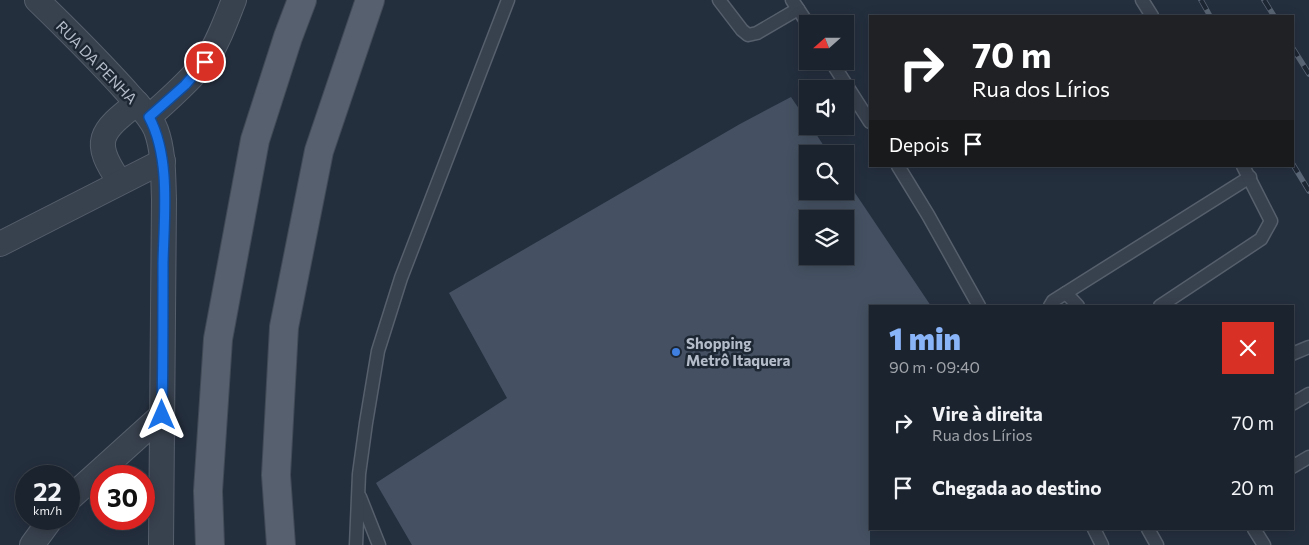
<!DOCTYPE html>
<html lang="pt">
<meta charset="utf-8">
<style>
body{margin:0;font-family:Commissioner,sans-serif;background:#282f3a;color:#f1f3f6;height:100vh;display:flex;flex-direction:column;font-size:19px;white-space:nowrap}
*{box-sizing:border-box;margin:0}
p{font-size:16px;color:#a0a4aa}
.icon{flex:none;width:28px;height:28px;fill:none;stroke:currentColor;stroke-width:2;stroke-linecap:round;stroke-linejoin:round}
.map{position:relative;flex:1;overflow:hidden}
.drawer{position:absolute;left:869px;top:305px;width:425px;height:225px;display:flex;flex-direction:column;background:#1b232e;border-radius:0px;box-shadow:0 2px 12px #0003,0 0 0 1px #39404a}
.drawer>*{flex:none}
.top-card{position:absolute;left:869px;top:15px;width:425px;height:152px;border-radius:0px;box-shadow:0 2px 12px #0003,0 0 0 1px #39404a;background:#202124;color:#fff;overflow:hidden}
.needle{width:32px;rotate:249deg}
.controls{position:absolute;left:799px;top:15px;display:grid;gap:10px}
.controls a{display:grid;place-items:center;width:55px;height:55px;border-radius:0px;background:#1b232e;box-shadow:0 2px 12px #0003,0 0 0 1px #39404a;font-size:25px}
.speed{position:absolute;left:15px;top:465px;display:flex;gap:10px;font-size:25px;font-weight:700;text-align:center}
.speed>*{display:grid;place-content:center;width:65px;height:65px;border-radius:50%;background:#1b232e;box-shadow:0 2px 12px #0003,0 0 0 1px #39404a;line-height:1}
.speed small{font-size:12px;font-weight:400}
.speed .limit{border:8px solid #d22;background:#fff;color:#111}
.pin{position:absolute;display:grid;place-items:center;width:42px;height:42px;color:#fff;margin:-21px;border:2px solid #fff;border-radius:50%;box-shadow:0 1px 5px #0007}
.me{position:absolute;width:55px;margin:-28px;rotate:0deg;stroke-linejoin:round;filter:drop-shadow(0 0 4px #0008)}
.turn{display:flex;align-items:center;gap:18px;height:105px;padding:0 20px;font-size:22px}
.turn .icon{width:65px;height:65px;stroke-width:2.5}
.turn b{display:block;font-size:35px;line-height:42px}
.then{display:flex;align-items:center;height:48px;padding:0 20px;background:#0003;gap:10px;font-size:19px}
.round{display:grid;place-items:center;flex:none;width:52px;height:52px;border-radius:0px;background:#282f3a}
.head{display:flex;align-items:center;justify-content:space-between;height:85px;padding:0 20px}
h1{font-size:30px;font-weight:800;line-height:38px;color:#8ab4f8}
ul{padding:0;list-style:none}
li{display:flex;align-items:center;gap:15px;height:65px;padding:0 20px}
li div{flex:1}
li b{display:block;font-size:19px}
li em{font-style:normal}
.map>svg:first-child{display:block}
</style>
<div class="map">
<svg width="1309" height="545" viewBox="0 0 1309 545">
<rect width="100%" height="100%" fill="#242f3e"/>
<path fill="#455162" fill-rule="evenodd" d="M 791,97 L 808,122 L 808,126 L 811,126 L 829,154 L 808,154 L 808,191 L 845,191 L 845,178 L 931,306 L 870,306 L 870,545 L 412,545 L 376,483 L 507,398 L 449,293 L 740,124 ZM 808,219 L 845,219 L 845,256 L 808,256 Z"/>
<g fill="none" stroke-linecap="round" stroke-linejoin="round">
<defs>
<g id="lane">
<path d="M 719,0 L 742,30 L 748,35 L 757,33 L 798,9"/>
<path d="M 792,0 L 808,24"/>
<path d="M 1142,0 L 1152,16"/>
<path d="M 831,61 L 870,122"/>
<path d="M 898,166 L 928,215 L 979,306"/>
<path d="M 1066,293 L 1078,306"/>
<path d="M 1050,306 L 1053,301 L 1250,177"/>
<path d="M 1160,306 L 1261,239 L 1271,221 L 1243,166"/>
<path d="M 1292,354 L 1309,347"/>
<path d="M 1292,404 L 1309,394"/>
<path d="M 1292,467 L 1309,457"/>
<path d="M 360,497 L 379,545"/>
<path d="M 1094,529 L 1102,545"/>
<path d="M 1148,529 L 1157,545"/>
<path d="M 1254,529 L 1264,545"/>
<path d="M 356,545 L 359,474 L 366,423 L 378,351 L 401,278 L 508,0"/>
</g>
<g id="street">
<path d="M 37,0 C 67,29 97,59 126,91 C 136,103 150,115 156,130 C 164,152 163,176 164,199 L 161,545"/>
<path d="M 149,117 C 168,100 188,83 204,63 C 217,46 226,20 234,0"/>
<path d="M 120,182 C 91,141 100,132 137,103"/>
<path d="M 0,244 L 163,161"/>
<path d="M 69,499 L 162,415"/>
<path d="M 32,545 L 51,519"/>
</g>
<g id="primary">
<path d="M 210,545 L 208,491 L 218,339 L 255,140 L 288,37 L 302,0"/>
<path d="M 281,545 L 276,475 L 284,327 L 319,151 L 370,0"/>
</g>
</defs>
<use href="#lane" stroke="#565f6c" stroke-width="15"/>
<use href="#street" stroke="#565f6c" stroke-width="26"/>
<use href="#primary" stroke="#414a57" stroke-width="30"/>
<use href="#lane" stroke="#38414e" stroke-width="12"/>
<use href="#street" stroke="#38414e" stroke-width="24"/>
<use href="#primary" stroke="#56606e" stroke-width="28"/>
<defs>
<g id="rail">
<path d="M 1201,0 L 1210,16"/>
<path d="M 1264,0 L 1274,16"/>
<path d="M 1292,47 L 1309,74"/>
<path d="M 1292,163 L 1309,191"/>
</g>
</defs>
<use href="#rail" stroke="#5a6575" stroke-width="5.5"/>
<use href="#rail" stroke="#1d2633" stroke-width="4" stroke-dasharray="11" stroke-linecap="butt"/>
</g>
<g fill="none" stroke-linecap="round" stroke-linejoin="round">
<defs>
<path id="route" d="M 162,415 C 163,364 163,314 163,263 C 164,217 171,158 149,117 L 185,85 L 205,62"/>
</defs>
<use href="#route" stroke="#114b97" stroke-width="12"/>
<use href="#route" stroke="#1a73e8" stroke-width="9"/>
</g>
<circle fill="#3f7fe0" stroke="#1d2633" stroke-width="2" cx="676" cy="352" r="5"/>
<g text-anchor="middle" dominant-baseline="central" stroke-width="5" stroke-linejoin="round" paint-order="stroke">
<g font-size="15" fill="#b4bcc9" stroke="#1d2633">
<text transform="translate(97 62) rotate(46)">RUA DA PENHA</text>
</g>
<g font-size="15" font-weight="bold" fill="#b4bcc9" stroke="#1d2633" text-anchor="start">
<text x="686" y="343">Shopping<tspan x="686" dy="17">Metrô Itaquera</tspan></text>
</g>
</g>
</svg>
<div class="controls">
<a><svg class="needle" viewBox="-14 -14 28 28"><path d="M0-13l5 13h-10z" fill="#e53935"/><path d="M0 13l5-13h-10z" fill="#a0a4aa"/></svg></a>
<a><svg class="icon" aria-label="sound" viewBox="0 0 24 24"><path d="M4 9h4l5-4v14l-5-4H4zM17 9q2 3 0 6"/></svg></a>
<a><svg class="icon" aria-label="search" viewBox="0 0 24 24"><circle cx="10" cy="10" r="6"/><path d="M15 15l6 6"/></svg></a>
<a><svg class="icon" aria-label="layers" viewBox="0 0 24 24"><path d="M12 4l9 5-9 5-9-5zM3 14l9 5 9-5"/></svg></a>
</div>
<div class="speed"><div>22<small>km/h</small></div><div class="limit">30</div></div>
<div class="pin" style="left:205px;top:62px;background:#d93025"><svg class="icon" aria-label="arrive" viewBox="0 0 24 24"><path d="M6 21V4h12l-3 4 3 4H6"/></svg></div>
<svg class="me" style="left:162px;top:415px" viewBox="-20 -20 40 40"><path d="M0-17L14 15 0 8-14 15z" fill="#1a73e8" stroke="#fff" stroke-width="4"/></svg>
<div class="top-card">
<div class="turn"><svg class="icon" aria-label="right" viewBox="0 0 24 24"><path d="M7 20v-9h11M14 6l5 5-5 5"/></svg><div><b>70 m</b>Rua dos Lírios</div></div>
<div class="then">Depois<svg class="icon" aria-label="arrive" viewBox="0 0 24 24"><path d="M6 21V4h12l-3 4 3 4H6"/></svg></div>
</div>
<section class="drawer">
<div class="head"><div><h1>1 min</h1><p>90 m · 09:40</p></div><a class="round" style="background:#d93025;color:#fff"><svg class="icon" aria-label="close" viewBox="0 0 24 24"><path d="M6 6l12 12M18 6L6 18"/></svg></a></div>
<ul>
<li><svg class="icon" aria-label="right" viewBox="0 0 24 24"><path d="M7 20v-9h11M14 6l5 5-5 5"/></svg><div><b>Vire à direita</b><p>Rua dos Lírios</p></div><em>70 m</em></li>
<li><svg class="icon" aria-label="arrive" viewBox="0 0 24 24"><path d="M6 21V4h12l-3 4 3 4H6"/></svg><div><b>Chegada ao destino</b></div><em>20 m</em></li>
</ul>
</section>
</div>
